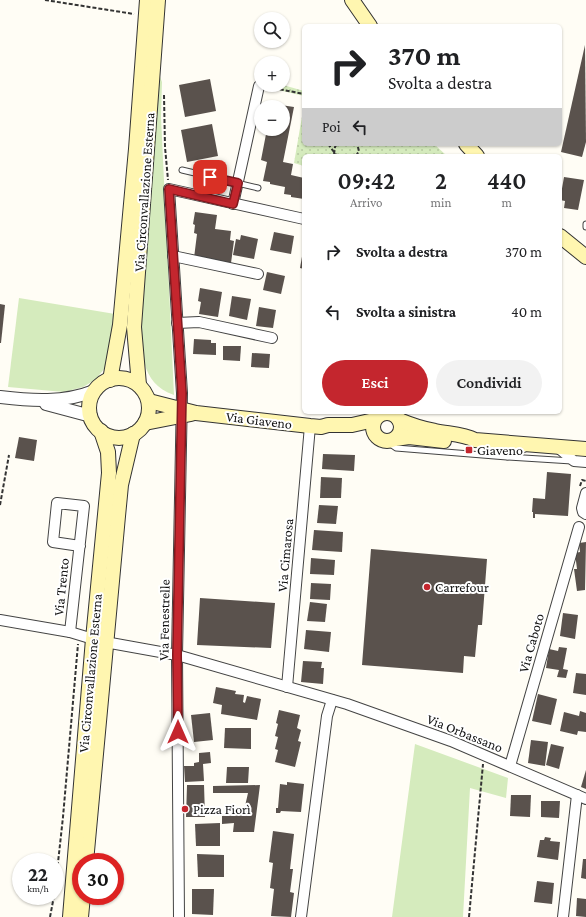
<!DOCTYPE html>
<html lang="it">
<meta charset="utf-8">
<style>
body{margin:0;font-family:"Crimson Pro",serif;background:#f2f2f2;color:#202124;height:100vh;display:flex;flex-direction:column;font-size:15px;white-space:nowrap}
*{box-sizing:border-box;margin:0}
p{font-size:13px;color:#757577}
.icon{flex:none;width:22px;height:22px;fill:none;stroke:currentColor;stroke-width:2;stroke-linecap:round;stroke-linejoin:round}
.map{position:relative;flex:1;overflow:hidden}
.drawer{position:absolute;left:302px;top:154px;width:260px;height:260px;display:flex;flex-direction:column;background:#fff;border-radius:6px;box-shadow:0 1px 3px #0004}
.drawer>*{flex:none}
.guide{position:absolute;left:302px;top:24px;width:260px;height:122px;border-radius:6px;box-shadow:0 1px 3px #0004;background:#fff;color:#202124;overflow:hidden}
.fabs{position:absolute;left:254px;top:12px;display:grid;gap:8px}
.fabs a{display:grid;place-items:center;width:36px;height:36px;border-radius:50%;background:#fff;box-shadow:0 1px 3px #0004;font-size:20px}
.speed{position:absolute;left:12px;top:853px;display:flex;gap:8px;font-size:20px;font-weight:700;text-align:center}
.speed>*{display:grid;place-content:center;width:52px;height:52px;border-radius:50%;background:#fff;box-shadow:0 1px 3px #0004;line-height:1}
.speed small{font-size:10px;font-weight:400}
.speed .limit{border:6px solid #d22;background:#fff;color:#111}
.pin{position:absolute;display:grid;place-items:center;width:34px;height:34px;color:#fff;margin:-17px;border-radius:8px;box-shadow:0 2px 6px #0006}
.me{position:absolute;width:44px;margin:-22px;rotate:0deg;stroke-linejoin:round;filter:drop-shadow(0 0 3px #0008)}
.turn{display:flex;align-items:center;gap:14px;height:84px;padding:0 20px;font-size:18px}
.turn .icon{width:52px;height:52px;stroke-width:2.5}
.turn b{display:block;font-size:28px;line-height:34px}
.then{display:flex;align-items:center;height:38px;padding:0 20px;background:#0003;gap:8px;font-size:15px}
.eta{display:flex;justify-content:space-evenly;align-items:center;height:68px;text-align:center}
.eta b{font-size:24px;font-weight:600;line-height:28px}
.action{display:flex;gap:8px;margin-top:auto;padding:8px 20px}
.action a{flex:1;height:46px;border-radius:24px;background:#c4262e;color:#fff;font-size:16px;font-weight:600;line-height:46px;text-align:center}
.action a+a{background:#f2f2f2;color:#202124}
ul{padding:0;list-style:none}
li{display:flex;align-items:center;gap:12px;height:60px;padding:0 20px}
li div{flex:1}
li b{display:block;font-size:15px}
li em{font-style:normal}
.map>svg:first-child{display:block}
</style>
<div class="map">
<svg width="586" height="917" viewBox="0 0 586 917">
<defs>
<pattern id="park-dots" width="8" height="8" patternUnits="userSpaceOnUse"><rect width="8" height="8" fill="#d5ebbd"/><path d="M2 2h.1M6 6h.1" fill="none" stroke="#b6c8a1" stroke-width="1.8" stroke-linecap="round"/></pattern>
</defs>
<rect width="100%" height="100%" fill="#fffdf5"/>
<g fill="#d5ebbd">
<path d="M 159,74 L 162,82 L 161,117 L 174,395 C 139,383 142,349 140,319 Z"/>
<path d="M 19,298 L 115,314 L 105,368 L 95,380 L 83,387 L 64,392 L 8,387 Z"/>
<path d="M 415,744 L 508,778 L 506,798 L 470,788 L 463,917 L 392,917 Z"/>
</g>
<g fill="url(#park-dots)">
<path d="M 275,85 L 283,85 L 304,91 L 304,96 L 274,89 Z"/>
<path d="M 304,105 L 304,144 L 434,144 L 447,156 L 304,156 L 304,166 L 294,163 Z"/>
</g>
<g fill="#5a524d">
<path d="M 585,45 L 586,142 L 582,157 L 561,152 Z"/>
<path d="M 210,79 L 216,111 L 185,117 L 179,85 Z"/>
<path d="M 274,104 L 294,107 L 283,162 L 293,164 L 291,175 L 304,178 L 304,199 L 291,197 L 291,195 L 284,194 L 285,187 L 270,184 L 270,182 L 263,181 L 267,162 L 261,160 L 267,129 L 283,129 L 283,107 L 273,107 Z"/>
<path d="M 212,124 L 218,156 L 187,162 L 181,130 Z"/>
<path d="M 564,177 L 584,180 L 578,210 L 564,208 L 565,201 L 560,200 Z"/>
<path d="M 195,212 L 217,215 L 215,229 L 231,231 L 230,240 L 234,241 L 231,263 L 194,258 L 197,234 L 194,233 L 195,225 L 193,224 Z"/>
<path d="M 274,232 L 294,236 L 291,254 L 270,250 Z"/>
<path d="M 241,235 L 258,239 L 254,259 L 233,255 L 236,239 L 240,240 Z"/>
<path d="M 303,251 L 304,251 L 304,269 L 300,268 Z"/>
<path d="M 267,272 L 285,276 L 281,294 L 263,290 Z"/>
<path d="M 200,288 L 222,292 L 218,317 L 199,314 L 201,302 L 198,301 Z"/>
<path d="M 232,296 L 251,299 L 247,320 L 229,316 Z"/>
<path d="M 0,304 L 5,305 L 1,343 L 0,343 Z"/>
<path d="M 259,307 L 276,310 L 273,328 L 256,326 Z"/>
<path d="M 194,339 L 211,340 L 211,343 L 216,343 L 216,355 L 193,354 Z"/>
<path d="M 223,346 L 241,346 L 240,361 L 223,360 Z"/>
<path d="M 252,353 L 270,354 L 269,368 L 251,367 Z"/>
<path d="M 19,437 L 37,440 L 34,461 L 15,458 Z"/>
<path d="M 323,454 L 355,455 L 354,471 L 322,469 Z"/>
<path d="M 547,472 L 571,474 L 568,516 L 535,514 L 535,518 L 533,518 L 533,512 L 532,512 L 533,498 L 545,499 Z"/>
<path d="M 321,477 L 342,478 L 341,498 L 320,498 Z"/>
<path d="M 319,505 L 338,506 L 336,524 L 317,523 Z"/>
<path d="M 314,530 L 343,532 L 342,552 L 312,550 Z"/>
<path d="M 586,542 L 585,590 L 577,591 L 574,569 L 577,569 L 575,553 L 580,552 L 579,543 Z"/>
<path d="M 371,549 L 487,559 L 482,625 L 478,625 L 475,657 L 464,656 L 463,673 L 362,665 Z"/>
<path d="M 311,558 L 335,560 L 334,575 L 310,574 Z"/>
<path d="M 311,583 L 331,584 L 330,600 L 310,599 Z"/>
<path d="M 200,598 L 275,603 L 271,648 L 197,645 Z"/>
<path d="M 310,602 L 327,604 L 325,622 L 307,621 Z"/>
<path d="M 563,613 L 578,615 L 575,639 L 560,636 Z"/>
<path d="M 306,630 L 331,632 L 329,652 L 304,649 Z"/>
<path d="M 559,647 L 567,648 L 563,669 L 568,670 L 566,678 L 557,677 L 559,670 L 546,668 L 549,649 L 558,651 Z"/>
<path d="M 303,661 L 322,662 L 321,668 L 324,668 L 323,684 L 301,682 Z"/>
<path d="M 576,673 L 586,674 L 586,695 L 573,693 Z"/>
<path d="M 216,687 L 236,691 L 235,694 L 244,695 L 243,702 L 245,703 L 247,696 L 261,699 L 257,720 L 221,714 L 222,705 L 213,703 Z"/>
<path d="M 538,694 L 557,699 L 551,725 L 532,721 Z"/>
<path d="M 279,710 L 300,715 L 297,728 L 301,730 L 298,741 L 301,742 L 295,767 L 275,762 L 278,750 L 275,749 L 278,737 L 275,736 L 278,724 L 276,723 Z"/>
<path d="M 580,711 L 586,713 L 586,732 L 578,731 L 577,735 L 560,731 L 564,712 L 579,716 Z"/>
<path d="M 210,713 L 213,740 L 194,742 L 191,715 Z"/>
<path d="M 225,728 L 251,728 L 251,749 L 224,748 Z"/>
<path d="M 531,740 L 548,742 L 545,766 L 528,763 Z"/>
<path d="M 551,744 L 564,747 L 559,769 L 546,765 Z"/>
<path d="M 210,752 L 211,763 L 203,764 L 204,781 L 185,782 L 184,766 L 194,766 L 194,763 L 199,762 L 199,753 Z"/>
<path d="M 227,767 L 249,767 L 248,783 L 226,783 Z"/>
<path d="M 586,770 L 586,789 L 581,787 Z"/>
<path d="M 287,782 L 304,784 L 301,812 L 281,811 L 280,813 L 276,813 L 276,808 L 278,808 L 280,784 L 287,785 Z"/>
<path d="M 187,785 L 204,785 L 205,817 L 186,817 Z"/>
<path d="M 260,785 L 254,832 L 233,832 L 234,823 L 222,824 L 222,816 L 243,815 L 248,793 L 213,793 L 213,786 Z"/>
<path d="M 511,795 L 531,795 L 530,817 L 510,816 Z"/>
<path d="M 541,801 L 560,801 L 559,818 L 541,817 Z"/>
<path d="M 220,823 L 220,846 L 196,846 L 195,824 Z"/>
<path d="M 273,831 L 294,834 L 290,869 L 293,869 L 290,892 L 294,893 L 291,917 L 271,916 L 274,889 L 270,888 L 273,863 L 269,862 Z"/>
<path d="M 545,837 L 551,838 L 550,841 L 560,842 L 558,860 L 537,857 L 540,840 L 544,840 Z"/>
<path d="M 197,854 L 224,855 L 224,877 L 198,877 Z"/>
<path d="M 583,859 L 586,859 L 586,879 L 581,878 Z"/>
<path d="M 537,881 L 554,883 L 552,904 L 534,902 Z"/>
<path d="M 192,889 L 214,889 L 213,915 L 192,914 Z"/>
<path d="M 577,898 L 586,899 L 586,917 L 576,916 Z"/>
</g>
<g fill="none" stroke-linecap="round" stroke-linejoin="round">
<defs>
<g id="service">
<path d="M 182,170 L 258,188"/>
<path d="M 586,224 L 586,227"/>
<path d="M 386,441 L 396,448 L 507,457 L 527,448"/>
<path d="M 508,457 L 572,461"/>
</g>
<g id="minor">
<path d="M 233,204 L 259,86"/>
<path d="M 173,256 L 258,274"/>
<path d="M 177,323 L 199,322 L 272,338"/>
<path d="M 387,413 L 388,412"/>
<path d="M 556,446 L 574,461 L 586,462"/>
<path d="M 586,493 L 582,508 L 583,512 L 586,514"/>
<path d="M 0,620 L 70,632 L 93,639"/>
<path d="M 70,632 L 84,506 L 57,503 L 53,542 L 80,546"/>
<path d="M 105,642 L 177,655 L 347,704 L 451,741 L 586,799"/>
<path d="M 287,687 L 310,426"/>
<path d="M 510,766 L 579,527"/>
<path d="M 179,917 L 177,655 L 182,393 L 169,189 L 304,219"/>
<path d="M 301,917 L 327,716 L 332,700"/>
<path d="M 563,917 L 577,795"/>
</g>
<g id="tertiary">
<path d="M 0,397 C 32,401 64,403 94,391"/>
<path d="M 46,404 L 91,416"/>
</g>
<g id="secondary">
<path d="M 352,0 L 370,26"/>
<path d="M 466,144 L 477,156"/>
<path d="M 560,236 L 586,257"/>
<circle cx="119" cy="408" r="30"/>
<path d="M 110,380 L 120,325 L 136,149 L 147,0"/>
<path d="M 139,385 L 134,327 L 158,0"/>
<path d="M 149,401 L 196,413 L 310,426 L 321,427 L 328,425 L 352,425 L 374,420"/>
<circle cx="387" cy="427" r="14"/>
<path d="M 399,420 C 411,425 423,429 435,431 C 449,434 463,434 475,440 L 586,449"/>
<path d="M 145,423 L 191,414"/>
<path d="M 395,439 L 409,437 L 444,441"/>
<path d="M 86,862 L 118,516 L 121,485 L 133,434"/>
<path d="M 70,917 L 93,639 L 109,473 L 108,452 L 101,431"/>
<path d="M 81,917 L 83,896"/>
</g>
</defs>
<use href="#service" stroke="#444" stroke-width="7"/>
<use href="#minor" stroke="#444" stroke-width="12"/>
<use href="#tertiary" stroke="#444" stroke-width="14"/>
<use href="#secondary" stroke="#333" stroke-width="16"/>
<g stroke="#333" stroke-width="2" stroke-dasharray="4 2" stroke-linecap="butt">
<path d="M 45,0 L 134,14"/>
<path d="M 268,87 L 304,94"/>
<path d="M 164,95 L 165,147 L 168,180"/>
<path d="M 328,144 L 337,156"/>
<path d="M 334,154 L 335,147 L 337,144"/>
<path d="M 356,156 L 359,151 L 357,144"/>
<path d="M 580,486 L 582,480 L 586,481"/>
<path d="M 0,505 L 9,455"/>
<path d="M 55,890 L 63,817 L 78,644"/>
<path d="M 50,917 L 54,896"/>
<path d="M 469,917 L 483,764"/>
</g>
<use href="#service" stroke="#fff" stroke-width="5"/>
<use href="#minor" stroke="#fff" stroke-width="10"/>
<use href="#tertiary" stroke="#fff" stroke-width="12"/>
<use href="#secondary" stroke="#fff6b0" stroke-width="14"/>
</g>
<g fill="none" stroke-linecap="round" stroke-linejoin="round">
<defs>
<path id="route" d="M 178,732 L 177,655 L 182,393 L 169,189 L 233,204 L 238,183 L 210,177"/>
</defs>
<use href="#route" stroke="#7f191e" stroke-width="10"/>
<use href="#route" stroke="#c4262e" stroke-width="7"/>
</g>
<g fill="#c4262e" stroke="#fff" stroke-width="1.5">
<rect x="465" y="446" width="8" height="8" rx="2"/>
<circle cx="427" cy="587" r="4"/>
<circle cx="185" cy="809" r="4"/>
</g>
<g text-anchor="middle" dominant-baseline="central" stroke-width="4" stroke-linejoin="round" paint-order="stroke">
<g font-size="14" fill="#111" stroke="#fff">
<text transform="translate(144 192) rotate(-86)">Via Circonvallazione Esterna</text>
<text transform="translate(259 420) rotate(7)">Via Giaveno</text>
<text transform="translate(285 555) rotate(-85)">Via Cimarosa</text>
<text transform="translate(61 587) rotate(-84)">Via Trento</text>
<text transform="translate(164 620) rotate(-89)">Via Fenestrelle</text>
<text transform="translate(531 643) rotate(-74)">Via Caboto</text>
<text transform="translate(90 673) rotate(-85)">Via Circonvallazione Esterna</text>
<text transform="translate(465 733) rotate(22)">Via Orbassano</text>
</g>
<g font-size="14" fill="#111" stroke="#fff" text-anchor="start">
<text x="477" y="450">Giaveno</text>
<text x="435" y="587">Carrefour</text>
<text x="193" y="809">Pizza Fiorì</text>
</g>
</g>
</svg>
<div class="fabs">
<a><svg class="icon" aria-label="search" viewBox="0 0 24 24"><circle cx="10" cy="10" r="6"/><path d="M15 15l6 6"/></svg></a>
<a>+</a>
<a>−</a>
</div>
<div class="speed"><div>22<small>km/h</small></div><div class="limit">30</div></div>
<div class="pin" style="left:210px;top:177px;background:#d93025"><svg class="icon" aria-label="arrive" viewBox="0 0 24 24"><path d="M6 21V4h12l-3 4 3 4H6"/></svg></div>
<svg class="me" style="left:178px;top:732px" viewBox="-20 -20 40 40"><path d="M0-17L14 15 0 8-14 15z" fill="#c4262e" stroke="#fff" stroke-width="4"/></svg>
<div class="guide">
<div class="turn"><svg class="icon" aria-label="right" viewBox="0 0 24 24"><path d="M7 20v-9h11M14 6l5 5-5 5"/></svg><div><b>370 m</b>Svolta a destra</div></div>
<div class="then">Poi<svg class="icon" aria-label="left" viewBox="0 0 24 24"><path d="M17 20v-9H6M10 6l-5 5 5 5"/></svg></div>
</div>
<section class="drawer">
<div class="eta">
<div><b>09:42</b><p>Arrivo</p></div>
<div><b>2</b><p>min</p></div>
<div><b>440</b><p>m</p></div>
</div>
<ul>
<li><svg class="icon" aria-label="right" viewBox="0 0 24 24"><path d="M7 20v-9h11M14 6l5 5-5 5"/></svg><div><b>Svolta a destra</b></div><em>370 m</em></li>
<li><svg class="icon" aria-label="left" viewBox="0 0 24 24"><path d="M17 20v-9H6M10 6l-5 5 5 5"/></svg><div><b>Svolta a sinistra</b></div><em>40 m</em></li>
</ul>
<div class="action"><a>Esci</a><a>Condividi</a></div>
</section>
</div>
